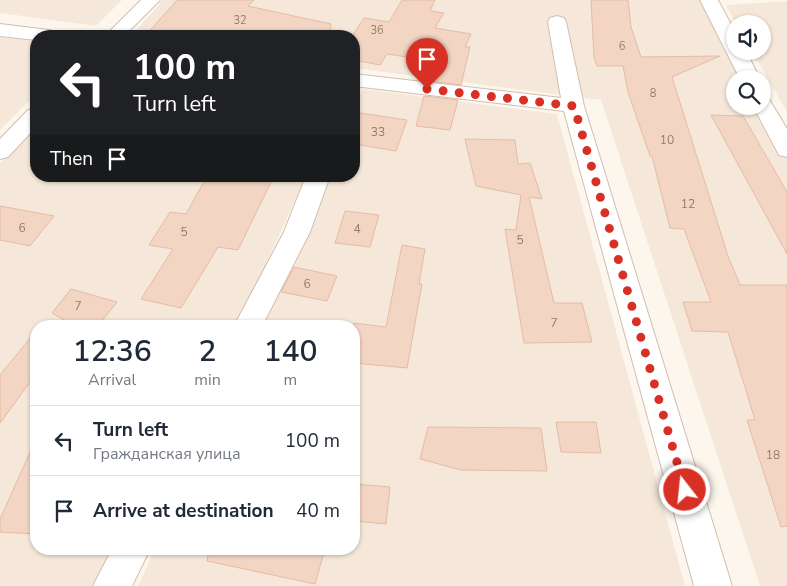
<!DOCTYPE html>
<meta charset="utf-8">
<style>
body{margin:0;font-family:"Nunito Sans",sans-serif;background:#f2f2f3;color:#1f2937;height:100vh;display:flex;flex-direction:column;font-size:19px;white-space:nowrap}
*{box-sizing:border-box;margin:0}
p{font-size:16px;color:#747a83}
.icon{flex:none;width:28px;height:28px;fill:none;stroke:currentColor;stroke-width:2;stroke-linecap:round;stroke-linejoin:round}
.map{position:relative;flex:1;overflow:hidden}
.side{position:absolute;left:30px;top:320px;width:330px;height:235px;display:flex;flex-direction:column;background:#fff;border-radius:20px;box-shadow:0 1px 4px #0004}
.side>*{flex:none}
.banner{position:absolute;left:30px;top:30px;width:330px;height:152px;border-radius:20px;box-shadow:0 1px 4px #0004;background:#202124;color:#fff;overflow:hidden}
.controls{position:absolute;left:726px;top:15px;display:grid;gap:10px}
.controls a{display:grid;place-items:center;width:45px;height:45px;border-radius:50%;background:#fff;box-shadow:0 1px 4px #0004;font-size:25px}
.pin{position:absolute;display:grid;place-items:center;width:42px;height:42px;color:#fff;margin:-51px -21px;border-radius:50% 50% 50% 0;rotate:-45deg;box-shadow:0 0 5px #0007}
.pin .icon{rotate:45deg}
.me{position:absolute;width:55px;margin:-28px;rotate:344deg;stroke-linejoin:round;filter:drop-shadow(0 0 4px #0008)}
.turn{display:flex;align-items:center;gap:18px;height:105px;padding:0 20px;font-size:22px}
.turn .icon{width:65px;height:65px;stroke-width:2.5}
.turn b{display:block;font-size:35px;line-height:42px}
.then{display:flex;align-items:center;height:48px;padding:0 20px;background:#0003;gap:10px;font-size:19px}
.eta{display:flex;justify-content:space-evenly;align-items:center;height:85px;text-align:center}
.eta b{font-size:30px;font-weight:600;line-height:35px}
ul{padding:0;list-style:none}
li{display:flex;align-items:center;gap:15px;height:70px;padding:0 20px;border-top:1px solid #e0e1e3}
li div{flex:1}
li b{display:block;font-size:19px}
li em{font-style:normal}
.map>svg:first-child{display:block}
</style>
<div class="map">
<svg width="787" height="586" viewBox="0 0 787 586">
<rect width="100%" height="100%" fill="#fdf6ec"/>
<g fill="#f5e8da">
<path d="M 0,0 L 122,0 L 96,26 L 0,13 Z"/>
<path d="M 163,0 L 706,0 L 750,79 L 735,79 L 735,106 L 762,106 L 787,147 L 787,586 L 760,586 L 601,100 L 354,68 L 354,36 L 131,36 Z"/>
<path d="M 787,1 L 787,112 L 752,51 L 762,51 L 762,24 L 736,24 L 726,5 Z"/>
<path d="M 0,37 L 36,41 L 36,94 L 0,130 Z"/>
<path d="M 363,89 L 557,114 L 685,586 L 138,586 L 155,549 L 354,549 L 354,326 L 256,326 L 323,176 L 354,176 L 354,109 Z"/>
<path d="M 36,128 L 36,176 L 306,176 L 263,271 L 234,326 L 36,326 L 36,549 L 119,549 L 100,586 L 0,586 L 0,163 Z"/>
</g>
<g fill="#f3d5c3" stroke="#e6bba3">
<path d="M 177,0 L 254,0 L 248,6 L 331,24 L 330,36 L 145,36 Z"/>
<path d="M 402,0 L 435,0 L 430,11 L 444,13 L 435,28 L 471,34 L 465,47 L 470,47 L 461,85 L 428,81 L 433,61 L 387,54 L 380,65 L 354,60 L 354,33 L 364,18 L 389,22 Z"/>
<path d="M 591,0 L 628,0 L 631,27 L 641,57 L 720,56 L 672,77 L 728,256 L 740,285 L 787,285 L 787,526 L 781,527 L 747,420 L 755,420 L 728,332 L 692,331 L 683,302 L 711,302 L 684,229 L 670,228 L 652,156 L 650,156 L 628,92 L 623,66 L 597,66 L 594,57 Z"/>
<path d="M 424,96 L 458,100 L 450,130 L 416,126 Z"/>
<path d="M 354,112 L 407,120 L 396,151 L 354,144 Z"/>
<path d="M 711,115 L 743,116 L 787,192 L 787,254 Z"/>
<path d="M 465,139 L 515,140 L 518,164 L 530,163 L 542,199 L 529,197 L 554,303 L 582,303 L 592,342 L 524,343 L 505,229 L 516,230 L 521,195 L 476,186 Z"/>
<path d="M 207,176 L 274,176 L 238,250 L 218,247 L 181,308 L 141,299 L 173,249 L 149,245 L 170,212 L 186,214 Z"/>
<path d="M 0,206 L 54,216 L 30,246 L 0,240 Z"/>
<path d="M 345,211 L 379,215 L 370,247 L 335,243 Z"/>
<path d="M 402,245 L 425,249 L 419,284 L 422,284 L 407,368 L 354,363 L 354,323 L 386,327 Z"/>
<path d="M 294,267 L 337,276 L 327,301 L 281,292 Z"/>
<path d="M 71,289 L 117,302 L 98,326 L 75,326 L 52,313 Z"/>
<path d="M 36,331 L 36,374 L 0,423 L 0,375 Z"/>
<path d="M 556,422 L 596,422 L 601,453 L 561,452 Z"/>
<path d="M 428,427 L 541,428 L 547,471 L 461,470 L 420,459 Z"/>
<path d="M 36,439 L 36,534 L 0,532 L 0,519 Z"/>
<path d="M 354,484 L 390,487 L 386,524 L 354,521 Z"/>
<path d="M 209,549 L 325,549 L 315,584 L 207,561 Z"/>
</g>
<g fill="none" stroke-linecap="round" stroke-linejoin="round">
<defs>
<g id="minor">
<path d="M 141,0 L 160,0 L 124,36 L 105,36 Z"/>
<path d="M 700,0 L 718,0 L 735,32 L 735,51 L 746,51 L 760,79 L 740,79 Z"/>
<path d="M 557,16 L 564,18 L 566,22 L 584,106 L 732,586 L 694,586 L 564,111 L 354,86 L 354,74 L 561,98 L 548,22 L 550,18 Z"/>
<path d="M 0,24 L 49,30 L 56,32 L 58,36 L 36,36 L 36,40 L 0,36 Z"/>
<path d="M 762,97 L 769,99 L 787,129 L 787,157 L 779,155 L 753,106 L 762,106 Z"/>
<path d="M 36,109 L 36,127 L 8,157 L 0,159 L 0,139 L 28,110 Z"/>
<path d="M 306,176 L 330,176 L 310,232 L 262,326 L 234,326 L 284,232 Z"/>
<path d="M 112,549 L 150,549 L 132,586 L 93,586 Z"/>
</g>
</defs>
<use href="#minor" stroke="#d1beb0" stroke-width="2"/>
<use href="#minor" fill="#fff" fill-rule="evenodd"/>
</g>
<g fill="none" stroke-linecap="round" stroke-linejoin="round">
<path stroke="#d93025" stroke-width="9" stroke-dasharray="0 16.2" d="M 427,89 L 574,106 L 685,490"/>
</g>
<g text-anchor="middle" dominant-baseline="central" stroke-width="4" stroke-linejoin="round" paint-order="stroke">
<g font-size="11" fill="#987a6a">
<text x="240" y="20">32</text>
<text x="377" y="30">36</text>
<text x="622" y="46">6</text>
<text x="653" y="93">8</text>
</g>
<g font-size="12" fill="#987a6a">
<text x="378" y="132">33</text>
<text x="667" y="140">10</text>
<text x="688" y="204">12</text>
<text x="22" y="228">6</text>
<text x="357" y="229">4</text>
<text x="184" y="232">5</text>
<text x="520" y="240">5</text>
<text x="307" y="284">6</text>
<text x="78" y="306">7</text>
<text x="554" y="323">7</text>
<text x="773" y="455">18</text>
</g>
</g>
</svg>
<div class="controls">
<a><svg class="icon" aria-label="sound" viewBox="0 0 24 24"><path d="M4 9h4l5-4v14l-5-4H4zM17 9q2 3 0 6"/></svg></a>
<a><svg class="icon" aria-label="search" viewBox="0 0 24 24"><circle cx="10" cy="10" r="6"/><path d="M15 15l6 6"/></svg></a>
</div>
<div class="pin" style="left:427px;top:89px;background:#d93025"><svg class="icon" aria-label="arrive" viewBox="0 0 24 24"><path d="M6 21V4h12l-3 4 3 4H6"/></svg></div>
<svg class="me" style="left:685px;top:490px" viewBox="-20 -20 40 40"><circle r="17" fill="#d93025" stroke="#fff" stroke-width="3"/><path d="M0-11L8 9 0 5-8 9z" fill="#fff"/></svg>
<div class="banner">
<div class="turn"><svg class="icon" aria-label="left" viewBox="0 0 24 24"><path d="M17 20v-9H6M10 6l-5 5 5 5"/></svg><div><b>100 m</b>Turn left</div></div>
<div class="then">Then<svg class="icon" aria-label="arrive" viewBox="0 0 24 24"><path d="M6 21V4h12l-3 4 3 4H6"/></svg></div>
</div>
<section class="side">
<div class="eta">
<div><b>12:36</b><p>Arrival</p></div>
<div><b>2</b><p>min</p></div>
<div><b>140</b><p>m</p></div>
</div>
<ul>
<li><svg class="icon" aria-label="left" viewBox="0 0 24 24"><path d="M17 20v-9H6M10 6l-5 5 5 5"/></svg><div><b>Turn left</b><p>Гражданская улица</p></div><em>100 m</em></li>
<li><svg class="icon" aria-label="arrive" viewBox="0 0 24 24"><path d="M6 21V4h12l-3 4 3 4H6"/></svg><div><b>Arrive at destination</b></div><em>40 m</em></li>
</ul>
</section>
</div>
